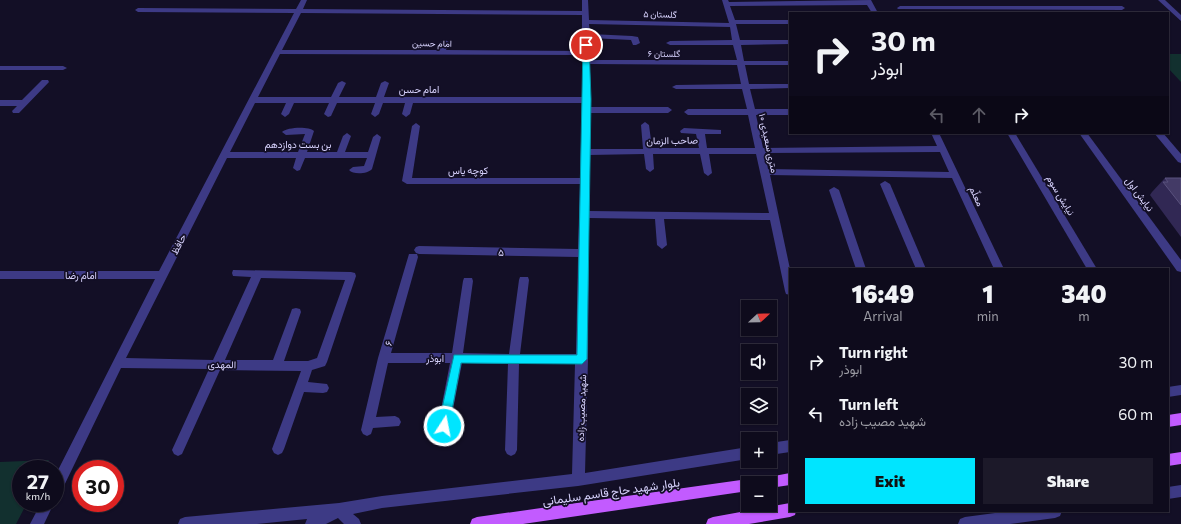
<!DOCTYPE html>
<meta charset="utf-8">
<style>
body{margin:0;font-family:Commissioner,Vazirmatn,sans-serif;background:#1c1929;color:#f1f3f6;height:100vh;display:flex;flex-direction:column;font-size:15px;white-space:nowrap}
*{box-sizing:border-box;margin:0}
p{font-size:13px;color:#9b9ba3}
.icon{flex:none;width:22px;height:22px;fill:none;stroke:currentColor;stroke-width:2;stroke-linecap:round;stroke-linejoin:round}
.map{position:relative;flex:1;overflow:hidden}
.panel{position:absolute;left:789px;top:268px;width:380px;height:244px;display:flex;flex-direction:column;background:#0e0b1c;border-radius:0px;box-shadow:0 1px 3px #0004,0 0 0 1px #2e2b3b}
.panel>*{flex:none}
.top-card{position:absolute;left:789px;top:12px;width:380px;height:122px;border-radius:0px;box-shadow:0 1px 3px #0004,0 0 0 1px #2e2b3b;background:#0e0b1c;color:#f1f3f6;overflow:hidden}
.needle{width:26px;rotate:68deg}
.tools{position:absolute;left:741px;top:300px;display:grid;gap:8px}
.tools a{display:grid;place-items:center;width:36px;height:36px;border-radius:0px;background:#0e0b1c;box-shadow:0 1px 3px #0004,0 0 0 1px #2e2b3b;font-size:20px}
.speed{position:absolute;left:12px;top:460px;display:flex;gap:8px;font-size:20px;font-weight:700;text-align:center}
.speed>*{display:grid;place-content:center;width:52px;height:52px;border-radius:50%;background:#0e0b1c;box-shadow:0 1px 3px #0004,0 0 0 1px #2e2b3b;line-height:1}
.speed small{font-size:10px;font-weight:400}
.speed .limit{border:6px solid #d22;background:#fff;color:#111}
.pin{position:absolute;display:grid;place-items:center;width:34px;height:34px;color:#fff;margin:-17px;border:2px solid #fff;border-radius:50%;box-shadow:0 1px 4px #0007}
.me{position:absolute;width:44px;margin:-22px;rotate:11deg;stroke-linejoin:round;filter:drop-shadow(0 0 3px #0008)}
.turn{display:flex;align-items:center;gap:14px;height:84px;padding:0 16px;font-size:18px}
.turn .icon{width:52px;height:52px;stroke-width:2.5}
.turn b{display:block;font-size:28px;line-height:34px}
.lanes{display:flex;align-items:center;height:38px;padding:0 16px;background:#0003;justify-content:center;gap:20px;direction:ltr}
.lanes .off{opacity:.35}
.eta{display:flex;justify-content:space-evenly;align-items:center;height:68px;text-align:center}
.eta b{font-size:24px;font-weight:800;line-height:28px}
.primary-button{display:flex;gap:8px;margin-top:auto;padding:8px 16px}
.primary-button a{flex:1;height:46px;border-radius:0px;background:#00e5ff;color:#111;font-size:16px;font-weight:800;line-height:46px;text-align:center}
.primary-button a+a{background:#1c1929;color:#f1f3f6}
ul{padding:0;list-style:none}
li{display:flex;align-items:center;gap:12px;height:52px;padding:0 16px}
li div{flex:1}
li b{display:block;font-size:15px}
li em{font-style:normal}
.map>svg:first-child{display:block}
</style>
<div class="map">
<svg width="1181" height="524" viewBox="0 0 1181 524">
<rect width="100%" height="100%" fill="#130f26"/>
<g fill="#12302f">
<path d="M 1168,54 L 1181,54 L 1181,82 L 1168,68 Z"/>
<path d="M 49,460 L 44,469 L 21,469 L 21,503 L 27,503 L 16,524 L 0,524 L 0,462 Z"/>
</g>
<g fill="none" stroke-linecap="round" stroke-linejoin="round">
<g fill="#3d3a85" fill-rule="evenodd">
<path d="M 301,0 L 307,0 L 303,9 L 582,11 L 582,0 L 588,0 L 589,20 L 729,23 L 722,0 L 728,0 L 729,2 L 871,0 L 878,13 L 872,13 L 867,5 L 730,6 L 735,20 L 790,20 L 790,24 L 736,24 L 740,40 L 790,40 L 790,44 L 741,45 L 744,61 L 790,61 L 790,65 L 745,65 L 749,84 L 790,84 L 790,88 L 750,89 L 755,109 L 790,109 L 790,115 L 756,115 L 763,148 L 937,146 L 931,133 L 939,133 L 1004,269 L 994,269 L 952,178 L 770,175 L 790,269 L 790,295 L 786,294 L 785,291 L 770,220 L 664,219 L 667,245 L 662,249 L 657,245 L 655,219 L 589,218 L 588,359 L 585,473 L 748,447 L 748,459 L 578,486 L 382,508 L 353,514 L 359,519 L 361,524 L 344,524 L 338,518 L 326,524 L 305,524 L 307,519 L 257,524 L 178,524 L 180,519 L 185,517 L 339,503 L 382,496 L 572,474 L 575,364 L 519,364 L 517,450 L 515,454 L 511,456 L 507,454 L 505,450 L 508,364 L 462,363 L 447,440 L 445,444 L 441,446 L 437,444 L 435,440 L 450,363 L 388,363 L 376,417 L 395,416 L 399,418 L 401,422 L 399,426 L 373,428 L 371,434 L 367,436 L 363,434 L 361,430 L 378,358 L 409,254 L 417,254 L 418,257 L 391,353 L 452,353 L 463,281 L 464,278 L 472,278 L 473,281 L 463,353 L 509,354 L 519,280 L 520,277 L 528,277 L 529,280 L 520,354 L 576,354 L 578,257 L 419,254 L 416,253 L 414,250 L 416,247 L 419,246 L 578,249 L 580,184 L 407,184 L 402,181 L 412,126 L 416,123 L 420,126 L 412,178 L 580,178 L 582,103 L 413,103 L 410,114 L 406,117 L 402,114 L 405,103 L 383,103 L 379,114 L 375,117 L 371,114 L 375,103 L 337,103 L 331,116 L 328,117 L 324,114 L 329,103 L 294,103 L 289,114 L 285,117 L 281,114 L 286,103 L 255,103 L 230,152 L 298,152 L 305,134 L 286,135 L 282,132 C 287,127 309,126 314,131 L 307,152 L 337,152 L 343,136 L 347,133 L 351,136 L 345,152 L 368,152 L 373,137 L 377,134 L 381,137 L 372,169 C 368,174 353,175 349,170 L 353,167 L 364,166 L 367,158 L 305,158 L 300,170 L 297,171 L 293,168 L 296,158 L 227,158 L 126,358 L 213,360 L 251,277 L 233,276 L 232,273 L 233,270 L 351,272 L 355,273 L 356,276 L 327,362 L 325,366 L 312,370 L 308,382 L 327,384 L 329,388 L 327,392 L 323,393 L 304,392 L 284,449 L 282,453 L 278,455 L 274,453 L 272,449 L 301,371 L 220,370 L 182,454 L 178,456 L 174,454 L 172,450 L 209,369 L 121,368 L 60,494 L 55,495 L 55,476 L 155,279 L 0,279 L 0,271 L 159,271 L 294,13 L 138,12 L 135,10 L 138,8 L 296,9 ZM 301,13 L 582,15 L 582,51 L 446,50 L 449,42 L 445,40 L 441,42 L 439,50 L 282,50 ZM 589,24 L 730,27 L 732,40 L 670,41 L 666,43 L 670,45 L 733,45 L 737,60 L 590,60 L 590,38 L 631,40 L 633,45 L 636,45 L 640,43 L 638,37 L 632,36 L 590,34 ZM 280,54 L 583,55 L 582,97 L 384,97 L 389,83 L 385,81 L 381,83 L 376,97 L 339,97 L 346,83 L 342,81 L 338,83 L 331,97 L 258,97 ZM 590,64 L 737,65 L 741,84 L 676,85 L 672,87 L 676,89 L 742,89 L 747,109 L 688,109 L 684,112 L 688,115 L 748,115 L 755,148 L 707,148 L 705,134 L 721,134 L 721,130 L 684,128 L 680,131 L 681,133 L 696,134 L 699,148 L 652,148 L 649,125 L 645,122 L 641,125 L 643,149 L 590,149 L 590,113 L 668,113 L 672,110 L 668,107 L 590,107 ZM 940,152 L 949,172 L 768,169 L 765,153 ZM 644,154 L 646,169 L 650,172 L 654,169 L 653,154 L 700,154 L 704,173 L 708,176 L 712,173 L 709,154 L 756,154 L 769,213 L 589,211 L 589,155 ZM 261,278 L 345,280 L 317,358 L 308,361 L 284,361 L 301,312 L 300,309 L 296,308 L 292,309 L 291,312 L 273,360 L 225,360 Z"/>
<path d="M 1158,0 L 1165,0 L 1181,15 L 1181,21 Z"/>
<path d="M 900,6 L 1122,6 L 1125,8 L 1122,10 L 898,9 L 897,8 Z"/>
<path d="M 0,66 L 63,66 L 67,68 L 63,70 L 0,70 Z"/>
<path d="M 42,80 L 48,80 L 49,82 L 19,113 L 13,113 L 12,111 L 17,106 L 0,106 L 0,100 L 22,100 Z"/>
<path d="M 1007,133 L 1015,133 L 1097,269 L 1087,269 Z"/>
<path d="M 1079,133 L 1087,133 L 1181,260 L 1181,272 L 1177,271 Z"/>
<path d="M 1154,133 L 1163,133 L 1181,154 L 1181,163 L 1178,162 Z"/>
<path d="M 885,181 L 890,184 L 926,269 L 916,269 L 880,184 Z"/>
<path d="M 834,187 L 839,190 L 866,269 L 856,269 L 829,190 Z"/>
<path d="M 1181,385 L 1181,395 L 1168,397 L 1168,387 Z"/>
<path d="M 790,440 L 790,452 L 770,455 L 770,443 Z"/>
<path d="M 1181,485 L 1181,497 L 1168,499 L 1168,487 Z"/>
<path d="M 41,503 L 54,503 L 44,524 L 30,524 Z"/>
<path d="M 1010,511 L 1062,511 L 1060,516 L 1055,518 L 1010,524 L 958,524 L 960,519 L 965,517 Z"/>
</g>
<g fill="#c25bff" fill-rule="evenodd">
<path d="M 1181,413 L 1181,425 L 1168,427 L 1168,415 Z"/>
<path d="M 1181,452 L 1181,464 L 1168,466 L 1168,454 Z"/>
<path d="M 790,473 L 790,485 L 770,488 L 770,483 L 756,483 L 758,479 Z"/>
<path d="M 748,479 L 752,481 L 754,483 L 748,483 L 748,491 L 523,524 L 470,524 L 472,519 L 477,517 Z"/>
<path d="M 790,503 L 790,511 L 796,511 L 795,515 L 790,517 L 749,524 L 706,524 L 708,519 L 713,517 Z"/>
</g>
</g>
<path fill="#312854" d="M 1165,178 L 1181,178 L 1181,237 L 1150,195 L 1152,192 Z"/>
<path fill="#433a66" stroke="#5a527e" d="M 1165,178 L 1181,178 L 1181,205 L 1163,182 L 1168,182 Z"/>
<path fill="#00e5ff" stroke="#0095a6" d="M 583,43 L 589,45 L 591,99 L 587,359 L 582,364 L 461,363 L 449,426 L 447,430 L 444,432 L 440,430 L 438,426 L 454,355 L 577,355 Z"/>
<g text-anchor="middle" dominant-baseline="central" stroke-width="3.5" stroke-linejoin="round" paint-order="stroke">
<g font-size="9" fill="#d9d4ff" stroke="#130f26">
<text transform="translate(660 14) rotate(1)">گلستان ۵</text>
<text transform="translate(432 43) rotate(1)">امام حسین</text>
<text x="664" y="53">گلستان ۶</text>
</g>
<g font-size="10" fill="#d9d4ff" stroke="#130f26">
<text x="419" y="89">امام حسن</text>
<text transform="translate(672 140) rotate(-1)">صاحب الزمان</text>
<text transform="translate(769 143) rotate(78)">۱۰ متری سعیدی</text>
<text x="298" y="144">بن بست دوازدهم</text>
<text x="468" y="170">کوچه یاس</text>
<text transform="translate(1140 194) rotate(53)">نیایش اول</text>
<text transform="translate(1061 195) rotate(59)">نیایش سوم</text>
<text transform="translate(977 196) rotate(65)">معلّم</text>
<text transform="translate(178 244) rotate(-63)">حافظ</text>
<text transform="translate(501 252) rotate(1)">۵</text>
<text x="81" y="275">امام رضا</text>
<text transform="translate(388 343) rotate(-74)">۶</text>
<text x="435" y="358">ابوذر</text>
<text transform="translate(222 364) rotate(1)">المهدی</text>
<text transform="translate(581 408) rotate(-88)">شهید مصیب زاده</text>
</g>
<g font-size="12" fill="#d9d4ff" stroke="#130f26">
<text transform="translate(611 491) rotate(-8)">بلوار شهید حاج قاسم سلیمانی</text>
</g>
</g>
</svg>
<div class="tools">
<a><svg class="needle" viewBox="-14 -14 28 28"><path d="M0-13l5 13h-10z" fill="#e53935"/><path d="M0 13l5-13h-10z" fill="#9b9ba3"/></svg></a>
<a><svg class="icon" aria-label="sound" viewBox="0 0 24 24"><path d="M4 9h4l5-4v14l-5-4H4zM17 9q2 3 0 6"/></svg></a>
<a><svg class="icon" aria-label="layers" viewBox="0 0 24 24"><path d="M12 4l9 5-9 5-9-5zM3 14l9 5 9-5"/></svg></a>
<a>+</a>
<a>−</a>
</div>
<div class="speed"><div>27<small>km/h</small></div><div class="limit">30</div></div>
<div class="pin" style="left:586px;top:45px;background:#d93025"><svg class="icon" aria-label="arrive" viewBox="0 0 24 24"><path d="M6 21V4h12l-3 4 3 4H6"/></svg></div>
<svg class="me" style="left:444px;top:426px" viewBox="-20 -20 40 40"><circle r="17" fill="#00e5ff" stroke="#fff" stroke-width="3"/><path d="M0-11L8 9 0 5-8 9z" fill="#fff"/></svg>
<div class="top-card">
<div class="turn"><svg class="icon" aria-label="right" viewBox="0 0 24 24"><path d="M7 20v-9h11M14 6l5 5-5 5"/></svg><div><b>30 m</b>ابوذر</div></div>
<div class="lanes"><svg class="icon off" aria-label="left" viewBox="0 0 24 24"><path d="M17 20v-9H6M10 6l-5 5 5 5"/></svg><svg class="icon off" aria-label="ahead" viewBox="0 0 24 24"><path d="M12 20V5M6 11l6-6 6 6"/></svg><svg class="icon" aria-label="right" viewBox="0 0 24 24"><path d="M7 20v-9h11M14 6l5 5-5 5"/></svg></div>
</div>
<section class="panel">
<div class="eta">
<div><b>16:49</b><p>Arrival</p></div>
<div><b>1</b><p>min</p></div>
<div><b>340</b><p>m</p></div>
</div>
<ul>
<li><svg class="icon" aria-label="right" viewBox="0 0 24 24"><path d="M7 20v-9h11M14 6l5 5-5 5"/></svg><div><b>Turn right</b><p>ابوذر</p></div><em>30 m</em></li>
<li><svg class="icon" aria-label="left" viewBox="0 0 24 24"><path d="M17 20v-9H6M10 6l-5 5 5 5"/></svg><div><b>Turn left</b><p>شهید مصیب زاده</p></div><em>60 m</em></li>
</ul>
<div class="primary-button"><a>Exit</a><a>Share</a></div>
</section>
</div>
